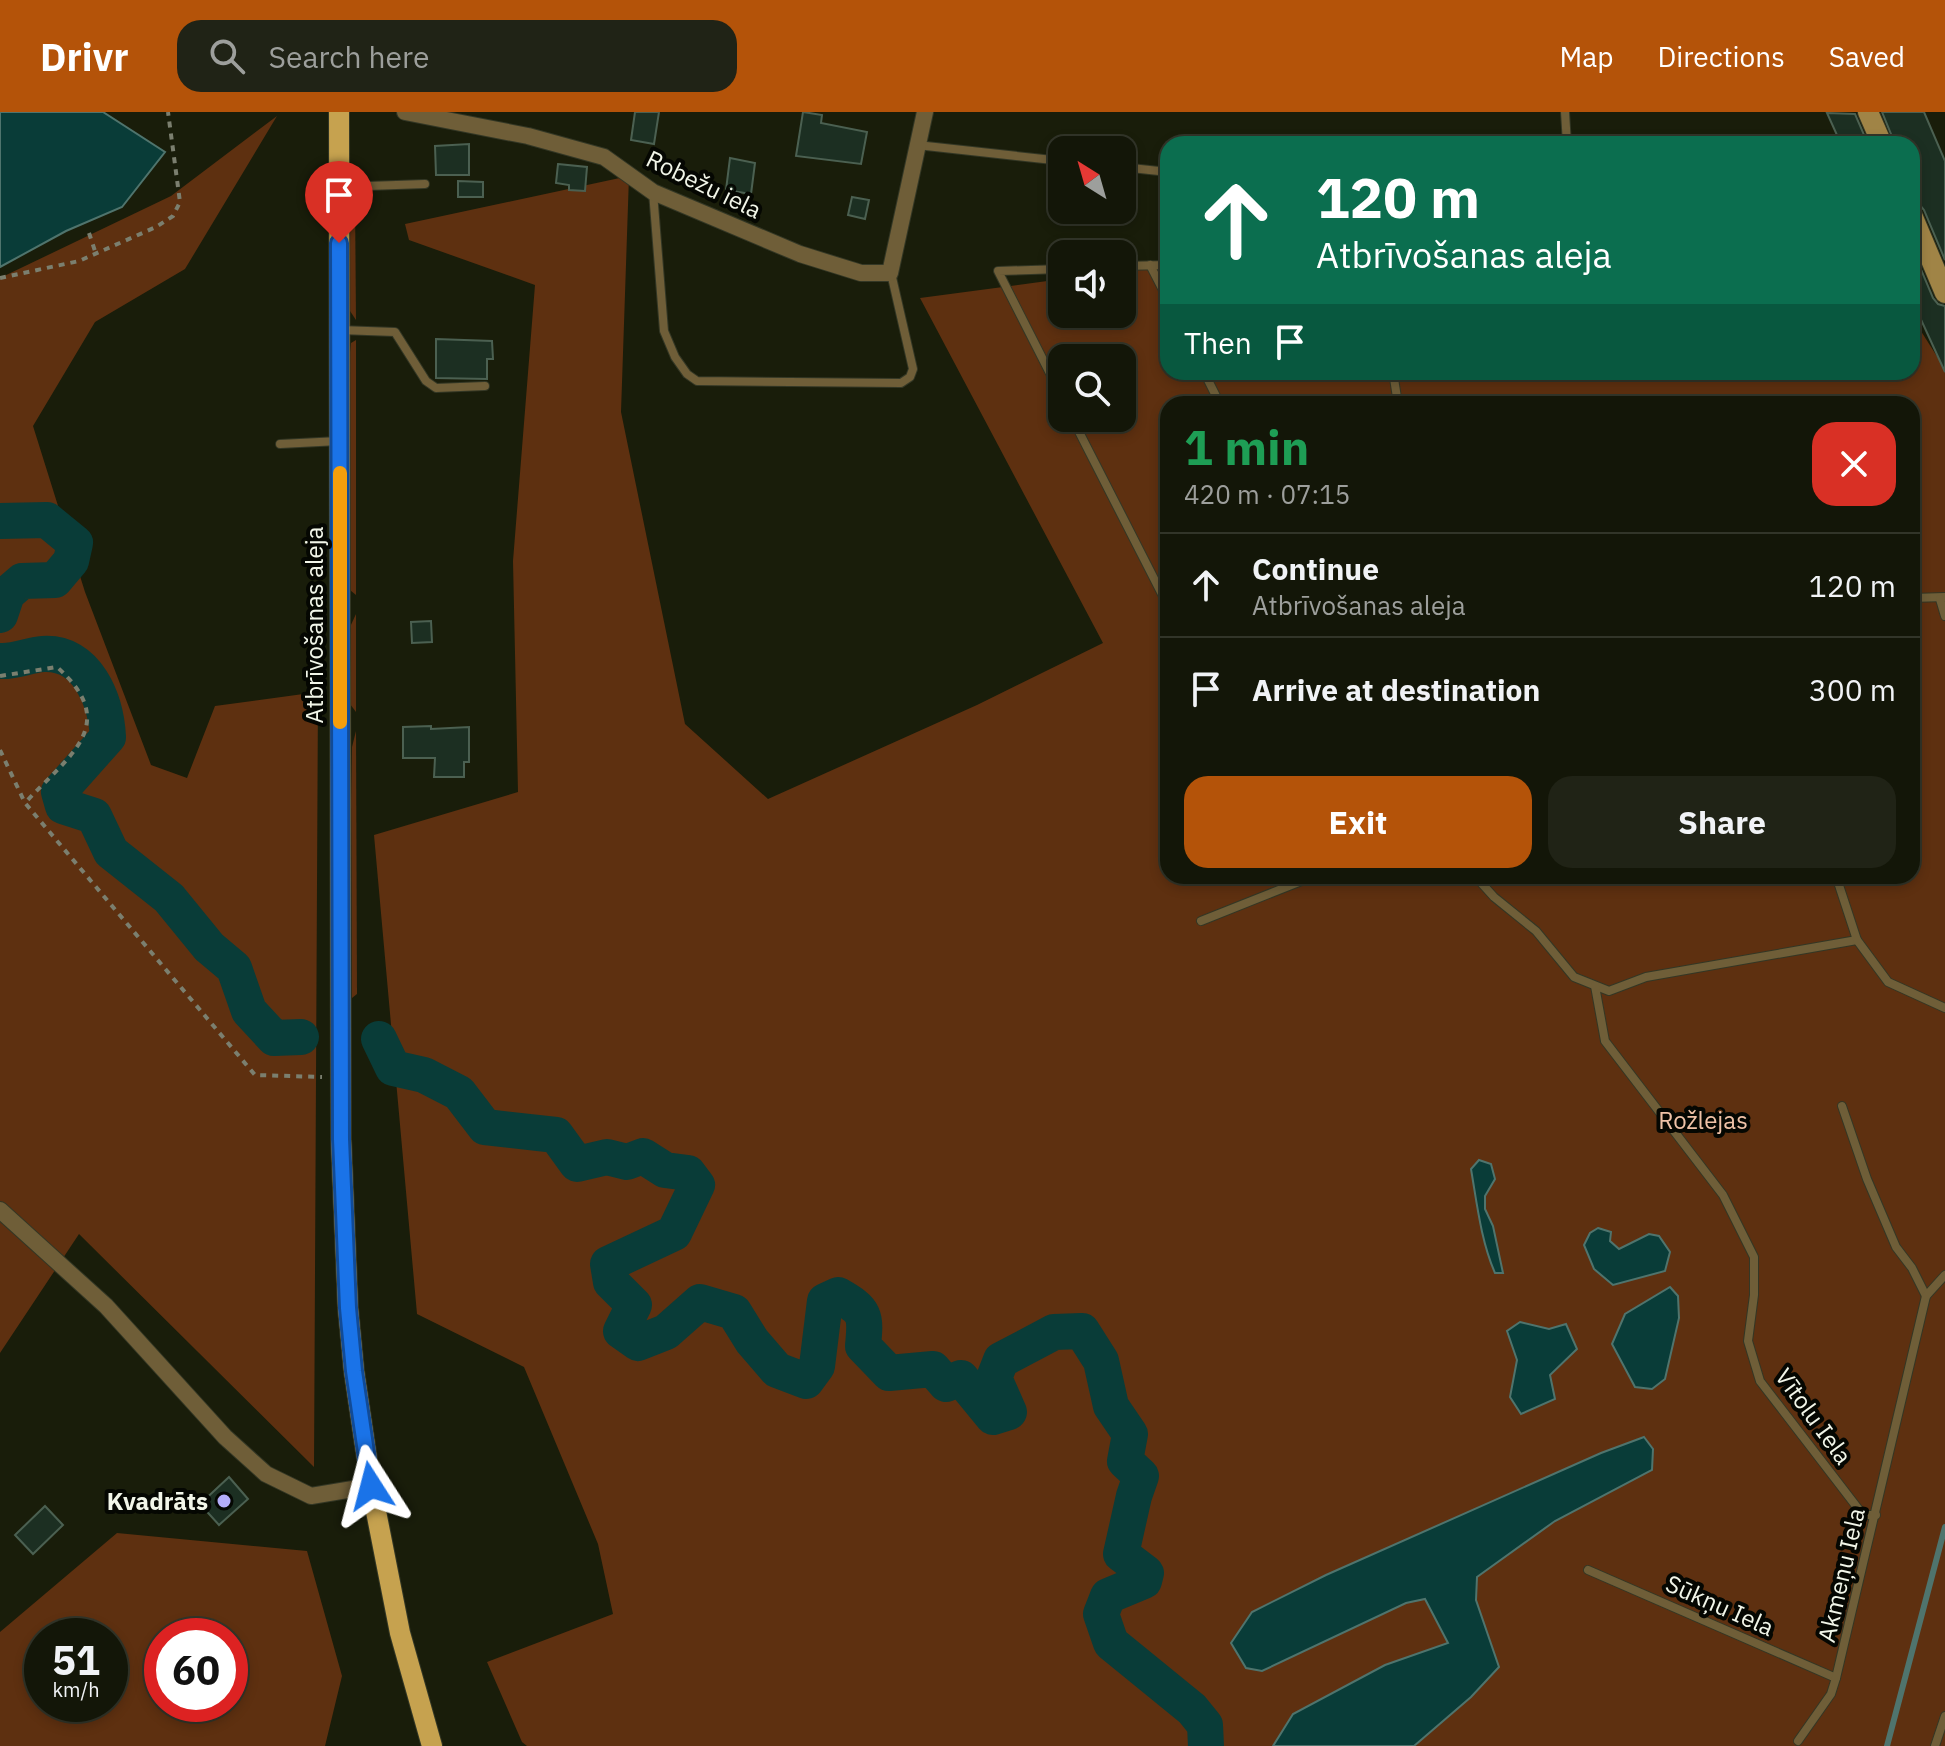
<!DOCTYPE html>
<meta charset="utf-8">
<style>
body{margin:0;font-family:"IBM Plex Sans",sans-serif;background:#202316;color:#f1f3f6;height:100vh;display:flex;flex-direction:column;font-size:30px;white-space:nowrap}
*{box-sizing:border-box;margin:0}
p{font-size:26px;color:#9d9f9c}
.icon{flex:none;width:44px;height:44px;fill:none;stroke:currentColor;stroke-width:2;stroke-linecap:round;stroke-linejoin:round}
.map{position:relative;flex:1;overflow:hidden}
.side{position:absolute;left:1160px;top:284px;width:760px;height:488px;display:flex;flex-direction:column;background:#131608;border-radius:24px;box-shadow:0 4px 12px #0003,0 0 0 2px #323529}
.side>*{flex:none}
.top-card{position:absolute;left:1160px;top:24px;width:760px;height:244px;border-radius:24px;box-shadow:0 4px 12px #0003,0 0 0 2px #323529;background:#0b6e4f;color:#fff;overflow:hidden}
.needle{width:52px;rotate:323deg}
.controls{position:absolute;left:1048px;top:24px;display:grid;gap:16px}
.controls a{display:grid;place-items:center;width:88px;height:88px;border-radius:16px;background:#131608;box-shadow:0 4px 12px #0003,0 0 0 2px #323529;font-size:40px}
.speed{position:absolute;left:24px;top:1506px;display:flex;gap:16px;font-size:40px;font-weight:700;text-align:center}
.speed>*{display:grid;place-content:center;width:104px;height:104px;border-radius:50%;background:#131608;box-shadow:0 4px 12px #0003,0 0 0 2px #323529;line-height:1}
.speed small{font-size:20px;font-weight:400}
.speed .limit{border:12px solid #d22;background:#fff;color:#111}
.pin{position:absolute;display:grid;place-items:center;width:68px;height:68px;color:#fff;margin:-82px -34px;border-radius:50% 50% 50% 0;rotate:-45deg;box-shadow:0 0 8px #0007}
.pin .icon{rotate:45deg}
.me{position:absolute;width:88px;margin:-44px;rotate:351deg;stroke-linejoin:round;filter:drop-shadow(0 0 6px #0008)}
.turn{display:flex;align-items:center;gap:28px;height:168px;padding:0 24px;font-size:36px}
.turn .icon{width:104px;height:104px;stroke-width:2.5}
.turn b{display:block;font-size:56px;line-height:68px}
.then{display:flex;align-items:center;height:76px;padding:0 24px;background:#0003;gap:16px;font-size:30px}
.round{display:grid;place-items:center;flex:none;width:84px;height:84px;border-radius:24px;background:#202316}
.headline{display:flex;align-items:center;justify-content:space-between;height:136px;padding:0 24px}
h1{font-size:48px;font-weight:700;line-height:60px;color:#1e9e55}
.primary-button{display:flex;gap:16px;margin-top:auto;padding:16px 24px}
.primary-button a{flex:1;height:92px;border-radius:24px;background:#b45309;color:#fff;font-size:32px;font-weight:700;line-height:92px;text-align:center}
.primary-button a+a{background:#202316;color:#f1f3f6}
ul{padding:0;list-style:none}
li{display:flex;align-items:center;gap:24px;height:104px;padding:0 24px;border-top:2px solid #323529}
li div{flex:1}
li b{display:block;font-size:30px}
li em{font-style:normal}
header{display:flex;align-items:center;gap:48px;box-sizing:border-box;height:112px;padding:0 40px;background:#b45309;color:#fff}
header strong{font-size:38px}
nav{display:flex;gap:44px;margin-inline-start:auto;font-size:28px}
.search{width:560px;height:72px;background:#202316;display:flex;align-items:center;gap:20px;box-sizing:border-box;padding:0 28px;border-radius:24px;color:#9d9f9c;font-size:30px}
.map>svg:first-child{display:block}
</style>
<header>
<strong>Drivr</strong>
<div class="search"><svg class="icon" aria-label="search" viewBox="0 0 24 24"><circle cx="10" cy="10" r="6"/><path d="M15 15l6 6"/></svg>Search here</div>
<nav><a>Map</a><a>Directions</a><a>Saved</a></nav>
</header>
<div class="map">
<svg width="1945" height="1634" viewBox="0 0 1945 1634">
<rect width="100%" height="100%" fill="#191d0a"/>
<g fill="#5e3010" fill-rule="evenodd">
<path d="M 277,4 L 185,157 L 95,210 L 33,314 L 85,480 L 151,653 L 187,666 L 215,594 L 318,580 L 314,1355 L 79,1122 L 0,1241 L 0,166 L 171,84 Z"/>
<path d="M 629,64 L 621,300 L 685,612 L 768,687 L 977,593 L 1103,531 L 920,186 L 1062,167 L 1062,202 L 1122,202 L 1122,159 L 1168,153 L 1168,260 L 1912,260 L 1912,205 L 1945,257 L 1945,1634 L 527,1634 L 522,1630 L 487,1550 L 613,1502 L 598,1432 L 524,1255 L 417,1202 L 374,723 L 518,680 L 513,449 L 535,173 L 409,128 L 405,112 ZM 1062,246 L 1122,246 L 1122,306 L 1062,306 ZM 1168,292 L 1912,292 L 1912,764 L 1168,764 Z"/>
<path d="M 355,85 L 356,208 L 350,199 L 349,97 Z"/>
<path d="M 356,228 L 356,483 L 350,478 L 350,240 L 351,231 Z"/>
<path d="M 356,502 L 356,600 L 350,592 L 350,515 Z"/>
<path d="M 356,619 L 357,882 L 352,886 L 351,690 L 352,635 Z"/>
<path d="M 117,1421 L 307,1439 L 342,1564 L 325,1634 L 0,1634 L 0,1520 ZM 42,1524 L 110,1524 L 110,1592 L 42,1592 ZM 162,1524 L 230,1524 L 230,1592 L 162,1592 Z"/>
</g>
<g fill="#093c38" stroke="#4f746d" stroke-width="2">
<path d="M 0,0 L 103,0 L 165,40 L 122,95 L 66,119 L 0,155 Z"/>
<path d="M 1479,1048 L 1491,1052 L 1495,1067 L 1485,1084 L 1485,1097 L 1493,1114 L 1503,1161 L 1495,1161 C 1481,1129 1477,1092 1471,1057 Z"/>
<path d="M 1598,1116 L 1611,1120 L 1610,1129 L 1619,1137 L 1649,1122 L 1659,1124 L 1670,1140 L 1665,1159 L 1613,1173 L 1594,1157 L 1584,1133 L 1590,1121 Z"/>
<path d="M 1670,1175 L 1678,1184 L 1679,1206 L 1665,1267 L 1652,1277 L 1635,1275 L 1612,1232 L 1625,1202 Z"/>
<path d="M 1520,1210 L 1549,1217 L 1566,1212 L 1577,1237 L 1550,1263 L 1555,1287 L 1521,1302 L 1510,1285 L 1517,1248 L 1507,1219 Z"/>
<path d="M 1644,1325 L 1653,1337 L 1652,1358 L 1555,1409 L 1477,1465 L 1476,1488 L 1499,1555 L 1471,1585 L 1414,1634 L 1273,1634 L 1293,1602 L 1385,1553 L 1448,1531 L 1425,1487 L 1406,1491 L 1262,1559 L 1246,1556 L 1231,1531 L 1252,1500 L 1326,1463 L 1601,1341 Z"/>
</g>
<g fill="none" stroke-linecap="round" stroke-linejoin="round">
<path stroke="#4f746d" stroke-width="6" d="M 1887,1634 L 1945,1415"/>
<g stroke="#093c38" stroke-width="36">
<path d="M 0,409 L 47,408 L 75,431 L 71,449 L 55,468 L 22,469 L 7,482 L 0,503"/>
<path d="M 0,549 C 16,550 28,543 43,542 C 87,539 106,588 108,625 L 59,680 L 63,694 L 94,704 L 111,740 L 169,786 L 209,835 L 234,856 L 249,899 L 274,926 L 301,925"/>
<path d="M 379,927 L 393,956 L 424,963 L 459,981 L 485,1015 L 556,1023 L 577,1052 L 607,1045 L 627,1050 L 643,1044 L 665,1058 L 688,1061 L 697,1073 L 674,1121 L 608,1152 L 611,1170 L 634,1193 L 621,1219 L 638,1231 L 666,1220 L 700,1190 L 734,1200 L 752,1229 L 777,1258 L 806,1269 L 817,1254 L 825,1189 L 838,1183 C 866,1199 866,1203 863,1234 L 889,1261 L 933,1257 L 946,1272 L 961,1266 L 993,1305 L 1009,1300 L 994,1266 L 1001,1248 L 1054,1220 L 1082,1219 L 1101,1249 L 1111,1294 L 1130,1322 L 1125,1349 L 1141,1364 L 1134,1384 L 1121,1442 L 1146,1461 L 1144,1469 L 1108,1484 L 1101,1502 L 1111,1531 L 1192,1597 L 1205,1613 L 1206,1634"/>
</g>
</g>
<g fill="#1c2f22" stroke="#4b6051" stroke-width="2">
<path d="M 635,0 L 659,0 L 654,32 L 631,28 Z"/>
<path d="M 803,0 L 822,3 L 821,11 L 867,20 L 861,52 L 796,44 Z"/>
<path d="M 1882,0 L 1924,0 L 1945,49 L 1945,148 L 1924,98 L 1919,92 L 1912,90 L 1912,32 L 1895,32 Z"/>
<path d="M 1827,1 L 1855,2 L 1868,32 L 1841,32 Z"/>
<path d="M 469,32 L 469,63 L 436,63 L 435,34 Z"/>
<path d="M 730,46 L 755,51 L 751,82 L 726,78 Z"/>
<path d="M 558,52 L 587,55 L 585,79 L 569,78 L 569,73 L 556,71 Z"/>
<path d="M 458,69 L 483,70 L 483,85 L 458,85 Z"/>
<path d="M 852,85 L 869,88 L 865,107 L 848,103 Z"/>
<path d="M 1912,136 L 1933,186 L 1938,192 L 1945,194 L 1945,260 L 1912,188 Z"/>
<path d="M 436,227 L 492,229 L 493,247 L 487,247 L 487,267 L 436,266 Z"/>
<path d="M 431,509 L 432,530 L 412,531 L 411,510 Z"/>
<path d="M 431,614 L 431,617 L 469,615 L 469,650 L 464,650 L 464,665 L 434,665 L 435,646 L 403,646 L 403,615 Z"/>
<path d="M 229,1365 L 248,1387 L 219,1413 L 200,1392 Z"/>
<path d="M 45,1394 L 63,1413 L 33,1442 L 15,1423 Z"/>
</g>
<g fill="none" stroke-linecap="round" stroke-linejoin="round">
<defs>
<g id="lane">
<path d="M 1565,0 L 1567,32"/>
<path d="M 917,33 L 1062,49"/>
<path d="M 1122,55 L 1168,60"/>
<path d="M 340,72 L 368,74 L 425,72"/>
<path d="M 653,80 L 664,219 L 675,245 L 687,262 L 697,269 L 901,271 L 910,265 L 913,257 L 891,161"/>
<path d="M 1150,153 L 1168,188"/>
<path d="M 1122,154 L 1168,153"/>
<path d="M 1062,157 L 998,159 L 1062,285"/>
<path d="M 340,218 L 395,220 L 426,269 L 436,276 L 485,274"/>
<path d="M 1204,260 L 1220,292"/>
<path d="M 1393,260 L 1398,292"/>
<path d="M 1072,306 L 1168,494"/>
<path d="M 280,332 L 339,329"/>
<path d="M 1912,486 L 1945,485"/>
<path d="M 1940,487 L 1945,504"/>
<path d="M 1475,764 L 1494,785 L 1536,819 L 1574,865 L 1609,879 L 1646,865 L 1857,828"/>
<path d="M 1836,764 L 1857,828 L 1888,870 L 1945,896"/>
<path d="M 1201,809 L 1314,764"/>
<path d="M 1595,874 L 1605,929 L 1723,1083 L 1754,1145 L 1754,1183 L 1748,1229 L 1760,1269 L 1863,1403 L 1876,1403"/>
<path d="M 1842,994 L 1867,1067 L 1896,1135 L 1912,1156 L 1926,1184"/>
<path d="M 1588,1458 L 1836,1566"/>
<path d="M 1798,1629 L 1831,1582 L 1836,1566 L 1926,1184 L 1945,1163"/>
<path d="M 1935,1634 L 1945,1604"/>
</g>
<g id="street">
<path d="M 405,0 L 528,24 L 604,45 L 653,80 L 800,142 L 861,161 L 890,161 L 925,0"/>
<path d="M 0,1098 L 106,1194 L 225,1325 L 266,1362 L 311,1384 L 371,1374"/>
</g>
<g id="secondary">
<path d="M 1868,0 L 1882,32"/>
<path d="M 1912,103 L 1945,181"/>
</g>
<path id="primary" d="M 339,0 L 341,1027 L 348,1196 L 354,1259 L 371,1374 L 400,1521 L 432,1634"/>
</defs>
<use href="#lane" stroke="#333725" stroke-width="10"/>
<use href="#street" stroke="#333725" stroke-width="18"/>
<use href="#secondary" stroke="#333725" stroke-width="22"/>
<use href="#primary" stroke="#333725" stroke-width="22"/>
<g stroke="#7b7f6f" stroke-width="4" stroke-dasharray="6 6" stroke-linecap="butt">
<path d="M 89,121 L 96,142"/>
<path d="M 0,166 L 79,149 L 156,115 L 173,104 L 180,90 L 168,0"/>
<path d="M 0,564 L 57,555 C 122,613 68,644 25,691"/>
<path d="M 0,638 L 25,691 L 255,963 L 322,965"/>
</g>
<use href="#lane" stroke="#6f5e38" stroke-width="8"/>
<use href="#street" stroke="#6f5e38" stroke-width="16"/>
<use href="#secondary" stroke="#a08446" stroke-width="20"/>
<use href="#primary" stroke="#c6a24f" stroke-width="20"/>
</g>
<g fill="none" stroke-linecap="round" stroke-linejoin="round">
<defs>
<path id="route" d="M 339,131 L 341,1027 L 348,1196 L 354,1259 L 371,1374"/>
</defs>
<use href="#route" stroke="#114b97" stroke-width="20"/>
<use href="#route" stroke="#1a73e8" stroke-width="14"/>
<path stroke="#f59e0b" stroke-width="14" d="M 340,361 L 340,610"/>
</g>
<circle fill="#b3adf9" stroke="#050702" stroke-width="3" cx="224" cy="1389" r="8"/>
<g text-anchor="middle" dominant-baseline="central" stroke-width="8" stroke-linejoin="round" paint-order="stroke">
<g font-size="24" fill="#f2f6e9" stroke="#050702">
<text transform="translate(704 72) rotate(26)">Robežu iela</text>
<text transform="translate(314 513) rotate(-90)">Atbrīvošanas aleja</text>
<text transform="translate(1814 1304) rotate(54)">Vītolu Iela</text>
<text transform="translate(1841 1463) rotate(-77)">Akmeņu Iela</text>
<text transform="translate(1720 1493) rotate(24)">Sūkņu Iela</text>
</g>
<g font-size="24" fill="#efc2a7" stroke="#050702">
<text x="1703" y="1008">Rožlejas</text>
</g>
<g font-size="24" font-weight="bold" fill="#f2f6e9" stroke="#050702" text-anchor="end">
<text x="208" y="1389">Kvadrāts</text>
</g>
</g>
</svg>
<div class="controls">
<a><svg class="needle" viewBox="-14 -14 28 28"><path d="M0-13l5 13h-10z" fill="#e53935"/><path d="M0 13l5-13h-10z" fill="#9d9f9c"/></svg></a>
<a><svg class="icon" aria-label="sound" viewBox="0 0 24 24"><path d="M4 9h4l5-4v14l-5-4H4zM17 9q2 3 0 6"/></svg></a>
<a><svg class="icon" aria-label="search" viewBox="0 0 24 24"><circle cx="10" cy="10" r="6"/><path d="M15 15l6 6"/></svg></a>
</div>
<div class="speed"><div>51<small>km/h</small></div><div class="limit">60</div></div>
<div class="pin" style="left:339px;top:131px;background:#d93025"><svg class="icon" aria-label="arrive" viewBox="0 0 24 24"><path d="M6 21V4h12l-3 4 3 4H6"/></svg></div>
<svg class="me" style="left:371px;top:1374px" viewBox="-20 -20 40 40"><path d="M0-17L14 15 0 8-14 15z" fill="#1a73e8" stroke="#fff" stroke-width="4"/></svg>
<div class="top-card">
<div class="turn"><svg class="icon" aria-label="ahead" viewBox="0 0 24 24"><path d="M12 20V5M6 11l6-6 6 6"/></svg><div><b>120 m</b>Atbrīvošanas aleja</div></div>
<div class="then">Then<svg class="icon" aria-label="arrive" viewBox="0 0 24 24"><path d="M6 21V4h12l-3 4 3 4H6"/></svg></div>
</div>
<section class="side">
<div class="headline"><div><h1>1 min</h1><p>420 m · 07:15</p></div><a class="round" style="background:#d93025;color:#fff"><svg class="icon" aria-label="close" viewBox="0 0 24 24"><path d="M6 6l12 12M18 6L6 18"/></svg></a></div>
<ul>
<li><svg class="icon" aria-label="ahead" viewBox="0 0 24 24"><path d="M12 20V5M6 11l6-6 6 6"/></svg><div><b>Continue</b><p>Atbrīvošanas aleja</p></div><em>120 m</em></li>
<li><svg class="icon" aria-label="arrive" viewBox="0 0 24 24"><path d="M6 21V4h12l-3 4 3 4H6"/></svg><div><b>Arrive at destination</b></div><em>300 m</em></li>
</ul>
<div class="primary-button"><a>Exit</a><a>Share</a></div>
</section>
</div>
